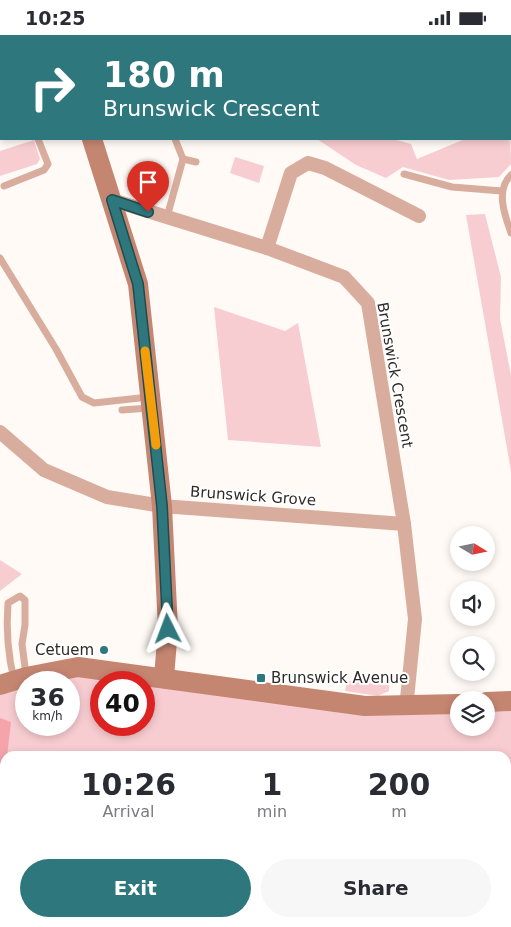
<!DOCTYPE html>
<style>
body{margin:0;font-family:"DejaVu Sans",sans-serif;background:#f7f7f7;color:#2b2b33;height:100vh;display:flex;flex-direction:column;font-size:19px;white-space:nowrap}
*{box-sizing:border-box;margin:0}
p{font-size:16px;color:#7c7c81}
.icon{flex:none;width:28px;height:28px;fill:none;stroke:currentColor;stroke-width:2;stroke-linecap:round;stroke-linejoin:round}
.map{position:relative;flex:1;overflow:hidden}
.side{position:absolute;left:0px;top:716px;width:511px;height:176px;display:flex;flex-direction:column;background:#fff;border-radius:15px 15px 0 0;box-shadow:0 2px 8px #0003}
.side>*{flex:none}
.guide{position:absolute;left:0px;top:0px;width:511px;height:105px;box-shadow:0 2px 8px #0003;background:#2e777c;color:#fff;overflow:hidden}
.needle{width:32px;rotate:100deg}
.controls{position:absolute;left:450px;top:491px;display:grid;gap:10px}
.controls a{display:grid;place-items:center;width:45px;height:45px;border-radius:50%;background:#fff;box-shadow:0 2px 8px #0003;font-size:25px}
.speed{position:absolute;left:15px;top:636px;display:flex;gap:10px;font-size:25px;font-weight:700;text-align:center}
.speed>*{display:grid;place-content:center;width:65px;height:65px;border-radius:50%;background:#fff;box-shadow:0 2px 8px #0003;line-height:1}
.speed small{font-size:12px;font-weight:400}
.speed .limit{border:8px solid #d22;background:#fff;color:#111}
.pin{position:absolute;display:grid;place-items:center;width:42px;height:42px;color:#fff;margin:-51px -21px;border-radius:50% 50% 50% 0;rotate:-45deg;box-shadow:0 0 5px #0007}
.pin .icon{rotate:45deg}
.me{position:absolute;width:55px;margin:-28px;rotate:357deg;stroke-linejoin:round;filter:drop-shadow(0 0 4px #0008)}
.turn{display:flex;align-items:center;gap:18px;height:105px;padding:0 20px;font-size:22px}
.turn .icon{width:65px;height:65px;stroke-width:2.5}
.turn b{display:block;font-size:35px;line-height:42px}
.eta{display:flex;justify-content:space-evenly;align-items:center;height:85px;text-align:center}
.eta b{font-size:30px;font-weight:800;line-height:35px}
.action{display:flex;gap:10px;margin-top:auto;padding:10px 20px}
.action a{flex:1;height:58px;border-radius:30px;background:#2e777c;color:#fff;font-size:20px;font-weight:800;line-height:58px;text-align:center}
.action a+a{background:#f7f7f7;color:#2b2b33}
.status{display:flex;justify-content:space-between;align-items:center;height:35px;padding:0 25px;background:#fff;direction:ltr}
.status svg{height:14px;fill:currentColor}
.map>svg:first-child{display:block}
</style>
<div class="status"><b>10:25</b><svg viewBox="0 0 49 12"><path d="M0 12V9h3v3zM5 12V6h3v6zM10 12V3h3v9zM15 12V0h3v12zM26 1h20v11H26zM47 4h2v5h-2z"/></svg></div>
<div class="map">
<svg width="511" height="892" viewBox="0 0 511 892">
<rect width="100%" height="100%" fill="#fffaf5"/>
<g fill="#f8cdd1" fill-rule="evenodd">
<path d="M 510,84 L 511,129 L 499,142 L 449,145 L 403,132 L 386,143 L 356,130 L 317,104 L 393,104 L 411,109 L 417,124 L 465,104 L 510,104 Z"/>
<path d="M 34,105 L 40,124 L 37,129 L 0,141 L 0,116 Z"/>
<path d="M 235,122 L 264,131 L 259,148 L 230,138 Z"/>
<path d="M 485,179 L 501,242 L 500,284 L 511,340 L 511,436 L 466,180 Z"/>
<path d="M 214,272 L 285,296 L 298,288 L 321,412 L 228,405 Z"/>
<path d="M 0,525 L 22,539 L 0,556 Z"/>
<path d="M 77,632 L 364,671 L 459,667 L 459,692 L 486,692 L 486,666 L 511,666 L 511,892 L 0,892 L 0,653 ZM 26,648 L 69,648 L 69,690 L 26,690 ZM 101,648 L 144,648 L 144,690 L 101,690 ZM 5,721 L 506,721 L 506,888 L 5,888 Z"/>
<path d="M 347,646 L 389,650 L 389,656 L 378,661 L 345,656 Z"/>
</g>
<g fill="#f6a4ac">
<path d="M 0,683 L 11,687 L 7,721 L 5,721 L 0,753 Z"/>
<path d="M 506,760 L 511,760 L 510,855 L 506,852 Z"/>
<path d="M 5,835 L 5,888 L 141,888 L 143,892 L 4,892 L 0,887 L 0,840 Z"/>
<rect x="197" y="888" width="90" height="4"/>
</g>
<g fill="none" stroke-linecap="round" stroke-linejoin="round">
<g stroke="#d8ad9e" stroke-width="7">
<path d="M 368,0 L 369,1"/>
<path d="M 420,0 L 421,1"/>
<path d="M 506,0 L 507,1"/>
<path d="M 447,1 L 450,0"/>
<path d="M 510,11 L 511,14"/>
<path d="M 175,104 L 183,124 L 196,127"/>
<path d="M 404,139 L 452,152 L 502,156"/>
<path d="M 511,140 C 495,155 505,181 511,198"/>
<path d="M 4,151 L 44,135 L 48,129 L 38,104"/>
<path d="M 167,182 L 183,124"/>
<path d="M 0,223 L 56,314 L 82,362 L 94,368 L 149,362"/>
<path d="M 122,375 L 149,373"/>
<path d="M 14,645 C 8,620 6,594 8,568 L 20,561 L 25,565 L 25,590 L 22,609 L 26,640"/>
<path d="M 506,754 L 511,753"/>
<path d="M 0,822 L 5,820"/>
<path d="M 506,863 L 511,868"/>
<path d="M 506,876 L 511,872"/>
<path d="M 154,888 L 156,892"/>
<path d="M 301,892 L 302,888"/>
<path d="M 491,892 L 495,888"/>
</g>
<g stroke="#d8ad9e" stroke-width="14">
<path d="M 112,165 L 267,213 L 344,242 L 368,268 L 404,489 L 415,584 L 407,664"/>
<path d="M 267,213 L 291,138 L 308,128 L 325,133 L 419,181"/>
<path d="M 0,397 L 44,435 L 107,462 L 162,471 L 404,489"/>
</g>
<g stroke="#c58671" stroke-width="20">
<path d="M 92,104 L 138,249 L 162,471 L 168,594 L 164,642"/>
<path d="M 0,650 L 26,642 L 78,632 L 365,671 L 459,669"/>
<path d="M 486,667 L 511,666"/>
</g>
<g stroke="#b5694f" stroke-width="22">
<path d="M 91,1 L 92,0"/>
<path d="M 0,51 L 1,51"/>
</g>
</g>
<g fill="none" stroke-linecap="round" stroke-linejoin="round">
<defs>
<path id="route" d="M 148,177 L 112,165 L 138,249 L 162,471 L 168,594"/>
</defs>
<use href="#route" stroke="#1e4d51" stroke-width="12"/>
<use href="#route" stroke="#2e777c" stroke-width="9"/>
<path stroke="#f59e0b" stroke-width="9" d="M 145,316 L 156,410"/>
</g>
<g fill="#2e777c" stroke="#fff" stroke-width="2">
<circle cx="104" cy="615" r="5"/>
<rect x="256" y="638" width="10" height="10" rx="2.5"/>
</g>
<g text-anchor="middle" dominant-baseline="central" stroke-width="4" stroke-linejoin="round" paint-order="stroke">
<g font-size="15" fill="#2d2b29" stroke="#fff">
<text transform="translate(395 340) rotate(80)">Brunswick Crescent</text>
<text transform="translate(253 461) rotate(4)">Brunswick Grove</text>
</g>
<g font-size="15" fill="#2d2b29" stroke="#fff" text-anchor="end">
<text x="94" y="615">Cetuem</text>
<text x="271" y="643" text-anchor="start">Brunswick Avenue</text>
</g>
</g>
</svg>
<div class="controls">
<a><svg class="needle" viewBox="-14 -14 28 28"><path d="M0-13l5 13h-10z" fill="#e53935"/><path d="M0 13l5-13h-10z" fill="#7c7c81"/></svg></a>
<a><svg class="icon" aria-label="sound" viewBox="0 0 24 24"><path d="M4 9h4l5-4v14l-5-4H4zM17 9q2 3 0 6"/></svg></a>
<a><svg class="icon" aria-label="search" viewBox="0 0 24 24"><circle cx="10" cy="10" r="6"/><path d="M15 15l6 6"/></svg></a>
<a><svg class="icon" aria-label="layers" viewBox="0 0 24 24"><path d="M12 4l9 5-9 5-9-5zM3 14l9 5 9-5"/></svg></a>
</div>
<div class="speed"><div>36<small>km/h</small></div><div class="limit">40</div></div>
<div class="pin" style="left:148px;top:177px;background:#d93025"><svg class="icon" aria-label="arrive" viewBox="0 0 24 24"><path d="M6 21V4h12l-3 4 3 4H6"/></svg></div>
<svg class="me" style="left:168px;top:594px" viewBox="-20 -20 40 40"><path d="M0-17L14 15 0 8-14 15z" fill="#2e777c" stroke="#fff" stroke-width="4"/></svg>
<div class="guide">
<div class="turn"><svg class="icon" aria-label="right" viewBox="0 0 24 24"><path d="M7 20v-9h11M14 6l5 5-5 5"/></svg><div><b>180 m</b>Brunswick Crescent</div></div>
</div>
<section class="side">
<div class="eta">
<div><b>10:26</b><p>Arrival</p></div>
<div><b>1</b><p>min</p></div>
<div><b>200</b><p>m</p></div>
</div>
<div class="action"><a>Exit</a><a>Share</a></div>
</section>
</div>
